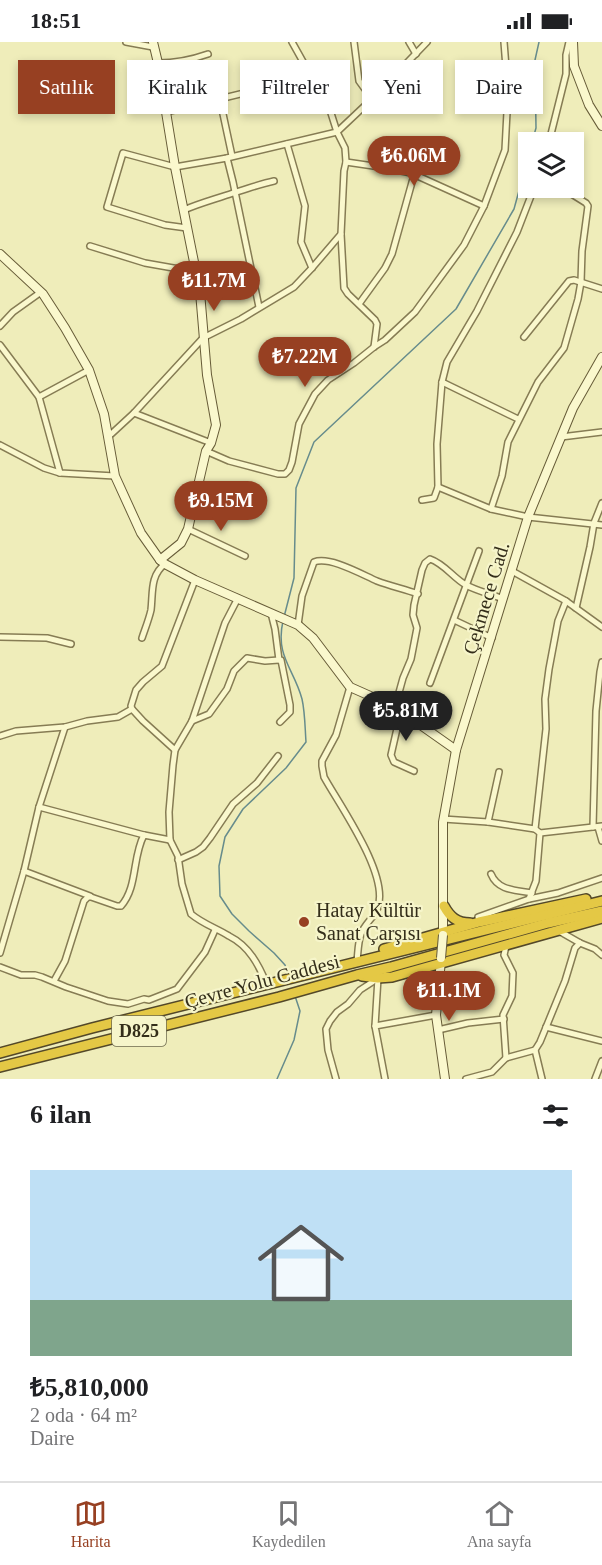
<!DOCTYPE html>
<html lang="tr">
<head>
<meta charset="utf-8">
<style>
	body { margin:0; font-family:Georgia,serif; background:#f2f2f2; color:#202124; height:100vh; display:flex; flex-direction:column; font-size:22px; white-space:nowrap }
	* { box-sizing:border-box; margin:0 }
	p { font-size:20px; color:#757577 }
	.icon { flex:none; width:33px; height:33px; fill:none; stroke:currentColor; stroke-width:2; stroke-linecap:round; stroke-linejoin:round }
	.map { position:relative; height:1037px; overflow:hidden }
	.side { display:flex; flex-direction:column; background:#fff; flex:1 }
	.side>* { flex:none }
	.guide { position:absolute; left:18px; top:18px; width:567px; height:54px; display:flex; gap:12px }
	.fabs { position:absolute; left:518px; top:90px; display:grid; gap:12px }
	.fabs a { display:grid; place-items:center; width:66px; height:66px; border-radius:0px; background:#fff; box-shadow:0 3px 9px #0003; font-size:30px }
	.price { position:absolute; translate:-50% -51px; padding:0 14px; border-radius:21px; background:#974022; color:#fff; font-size:20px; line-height:39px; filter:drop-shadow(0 2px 3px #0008) }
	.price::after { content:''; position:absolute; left:50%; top:36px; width:18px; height:14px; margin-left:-9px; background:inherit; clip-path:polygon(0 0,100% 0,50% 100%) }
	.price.current { background:#222; color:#fff }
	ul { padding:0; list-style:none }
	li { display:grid; align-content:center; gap:12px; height:318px; padding:0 30px }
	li+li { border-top:2px solid #e0e0e0 }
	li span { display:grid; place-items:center; height:186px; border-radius:0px; color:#555 }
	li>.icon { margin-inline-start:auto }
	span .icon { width:108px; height:108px; fill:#fffc; stroke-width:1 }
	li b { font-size:26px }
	h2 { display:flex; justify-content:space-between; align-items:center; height:72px; padding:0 30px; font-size:26px }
	.pill { padding:0 21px; border-radius:0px; background:#fff; box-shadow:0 3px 9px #0003; font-size:21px; line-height:54px }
	.pill.current { background:#974022; color:#fff }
	.status { display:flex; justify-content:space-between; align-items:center; height:42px; padding:0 30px; background:#fff; direction:ltr }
	.status svg { height:16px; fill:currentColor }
	.menu { display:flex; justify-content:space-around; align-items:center; height:84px; border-top:2px solid #e0e0e0; background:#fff; font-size:16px; color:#757577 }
	.menu a { display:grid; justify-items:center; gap:3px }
	.menu .current { color:#974022 }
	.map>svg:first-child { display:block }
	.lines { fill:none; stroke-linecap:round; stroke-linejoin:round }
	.stream { stroke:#678c8c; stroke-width:1.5 }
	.street-casing { stroke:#867c54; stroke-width:8 }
	.secondary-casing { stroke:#675c38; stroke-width:10 }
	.highway-casing { stroke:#534829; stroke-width:12 }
	.street { stroke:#faf8cd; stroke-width:5 }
	.secondary { stroke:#faf8cd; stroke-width:8 }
	.highway { stroke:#e4c845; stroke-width:9 }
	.secondary-bridge-casing { stroke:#675c38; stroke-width:10; stroke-linecap:butt }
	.secondary-bridge { stroke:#faf8cd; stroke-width:8 }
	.poi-dot { fill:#974022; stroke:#f6f5ca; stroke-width:2 }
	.labels { text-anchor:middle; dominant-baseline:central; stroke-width:4.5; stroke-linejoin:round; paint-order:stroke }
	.shield { fill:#f6f5ca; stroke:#6e6a4f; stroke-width:1.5 }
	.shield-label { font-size:18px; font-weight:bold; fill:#342e1a }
	.street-label { font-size:20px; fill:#342e1a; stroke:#f6f5ca }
	.poi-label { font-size:20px; fill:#342e1a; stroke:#f6f5ca; text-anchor:start }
</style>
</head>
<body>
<div class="status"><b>18:51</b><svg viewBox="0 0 49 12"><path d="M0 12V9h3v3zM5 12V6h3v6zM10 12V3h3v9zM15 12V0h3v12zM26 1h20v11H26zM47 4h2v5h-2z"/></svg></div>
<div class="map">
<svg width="602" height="1037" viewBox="0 0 602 1037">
	<rect width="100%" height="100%" fill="#efedba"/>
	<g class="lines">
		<g class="stream">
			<path d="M532 100 536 86 535 18 539 0"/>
			<path d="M284 575 294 536 296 446 314 400 456 267 514 167 528 116"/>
			<path d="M283 579C275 614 294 627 302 657 305 670 305 686 306 700L286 726 243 767 225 795 219 824 220 854 232 872 249 889 274 911 285 923 288 932"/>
			<path d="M277 1037 294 998 300 969 295 954"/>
		</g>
		<defs>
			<g id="street">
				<path d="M126 0 153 5"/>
				<path d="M409 0 416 12"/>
				<path d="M158 21C176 21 191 18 208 12"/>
				<path d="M372 57 427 0"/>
				<path d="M220 58 232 114"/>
				<path d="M166 70 269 45 308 29"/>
				<path d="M549 100 566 32V13L569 0"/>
				<path d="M287 102 305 164 301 200 312 226"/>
				<path d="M227 116 233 140 259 265"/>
				<path d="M346 120 387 126 411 131 484 164"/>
				<path d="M184 168C200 161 216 157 233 151 247 147 260 142 274 139"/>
				<path d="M187 186 165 183 107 165 123 111 175 125 227 116 337 90 372 57 359 39 354 0"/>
				<path d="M341 192 344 246 348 252 375 278 377 282 374 305"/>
				<path d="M90 204 145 221 196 230"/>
				<path d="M359 262 385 226 392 212 414 133"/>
				<path d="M0 284 13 270 41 250"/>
				<path d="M524 295 569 239 574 238 602 247"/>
				<path d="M0 303 39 355 60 431"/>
				<path d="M442 340 518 377"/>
				<path d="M39 355 89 328"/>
				<path d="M134 371 211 401"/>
				<path d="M108 395 134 371 203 296 241 277 294 245 312 226 341 192 344 129 346 120 345 106 337 90 330 68 292 0"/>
				<path d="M561 395 602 390"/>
				<path d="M0 403 44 426 60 431 115 434"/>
				<path d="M206 409 229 419 278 432H285L289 428 292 420 299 382 315 352 328 338 354 321 374 305 385 298 415 270 464 203 484 164 505 108 508 51 504 0"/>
				<path d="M438 445 491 467 528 475 602 483"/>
				<path d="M422 458 434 456 438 445 437 402 442 340 447 320 477 269 517 190 534 146"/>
				<path d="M491 467 502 434 508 400 538 340 564 306 578 257 581 240 582 209 588 164 586 161 562 146"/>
				<path d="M188 487 245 514"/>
				<path d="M512 529 566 559 602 585"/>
				<path d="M238 556 225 581 192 679 175 708 173 723 169 770 170 798 178 814 182 842 191 872C203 882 216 886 229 894 249 904 259 923 267 943"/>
				<path d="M576 566 590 505 594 481 602 461"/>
				<path d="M271 571 275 587 279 618H281L290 663V670L280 680"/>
				<path d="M454 578 492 596"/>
				<path d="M298 583 302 554 314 520C330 514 361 532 377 539 390 544 404 547 418 552"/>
				<path d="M0 595 47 596 71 602"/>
				<path d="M142 596C145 587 149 577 151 568 153 551 150 533 165 522"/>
				<path d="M430 641 479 509"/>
				<path d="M350 645 336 693 322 719V724L324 735C340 764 389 832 378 865 375 875 364 882 361 892 358 900 358 911 357 919"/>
				<path d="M395 665 403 636 411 617 417 586 413 573 414 563 422 528 425 521 430 517C445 522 453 536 466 543 477 549 491 552 503 557"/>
				<path d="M401 669 391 713 394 720 414 729"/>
				<path d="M192 679 209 672 227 647 234 629 247 616 265 619 279 618"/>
				<path d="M0 694 16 689 65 685 87 679 118 675 132 667"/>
				<path d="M175 708 143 679 132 667 131 664 136 648 143 640 162 624 195 538"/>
				<path d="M39 765 144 793"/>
				<path d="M443 777 488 780 535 787"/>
				<path d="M488 780 499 730"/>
				<path d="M593 785 596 669 600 630 602 620"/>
				<path d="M598 785 602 799"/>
				<path d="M540 791 602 784"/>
				<path d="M178 818 196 810 203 805 210 796 233 762 257 741 278 714"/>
				<path d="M24 829 90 854"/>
				<path d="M491 832C498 849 516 848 532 851"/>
				<path d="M529 857 558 851 602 836"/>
				<path d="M479 880 478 875 529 857 536 839 540 791 535 787 546 687 545 657 549 627 558 579 566 559"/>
				<path d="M559 889 580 901 595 907 602 913"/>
				<path d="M0 911 24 829 39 765 65 685"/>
				<path d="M0 925 21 933H35L42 935 66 945 108 959 128 962 144 957 149 958 177 947 205 910 215 888"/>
				<path d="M54 939 65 919 84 859 88 855H91L117 864H121C138 845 132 815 144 793L170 798"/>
				<path d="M375 984 378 936"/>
				<path d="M546 985 602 999"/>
				<path d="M438 988 468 981 504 977"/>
				<path d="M506 1016 503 973 512 954 513 931 504 913 506 904"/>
				<path d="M336 1037 328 1008 326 987 330 979 337 970 348 962 360 948 377 937"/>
				<path d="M385 1037 375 984 436 973"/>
				<path d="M466 1037 492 1030 506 1016 535 1008"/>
				<path d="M542 1037 535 1008 540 1000 565 939 575 906 580 901"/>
				<path d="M595 1037 602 1019"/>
			</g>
			<g id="secondary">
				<path d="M153 0 158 21 175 125 200 250 207 333 216 383 211 401 206 409 188 487 181 501 160 518"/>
				<path d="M573 0 574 24 589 63 602 84"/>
				<path d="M0 212 43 252 65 286 89 328 104 372 115 434 141 491 160 518 165 522 195 538 298 583 313 596 350 645 395 665 456 708"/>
				<path d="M443 893V780L456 708 528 475 573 366 602 315"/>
				<path d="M441 918 436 973 445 1037"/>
			</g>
			<g id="highway">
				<path d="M444 864C450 875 457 881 470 881"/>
				<path d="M384 907 479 880 586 857"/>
				<path d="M362 934 378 936 392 935 602 876"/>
				<path d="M0 1011 92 986 602 859"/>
				<path d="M0 1025 279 955 357 933 391 925 548 881 602 869"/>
			</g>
		</defs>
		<use href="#street" class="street-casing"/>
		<use href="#secondary" class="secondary-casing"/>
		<use href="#highway" class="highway-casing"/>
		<use href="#street" class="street"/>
		<use href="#secondary" class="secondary"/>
		<use href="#highway" class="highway"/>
		<defs>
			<path id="secondary-bridge" d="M441 916 443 893"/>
		</defs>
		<use href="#secondary-bridge" class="secondary-bridge-casing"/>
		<use href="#secondary-bridge" class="secondary-bridge"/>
	</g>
	<circle class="poi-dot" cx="304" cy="880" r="6"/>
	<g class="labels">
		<rect class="shield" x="112" y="974" width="54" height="30" rx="4.5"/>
		<g class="shield-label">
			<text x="139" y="989">D825</text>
		</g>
		<g class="street-label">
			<text transform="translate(486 556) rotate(-73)">Çekmece Cad.</text>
			<text transform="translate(262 939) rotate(-15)">Çevre Yolu Caddesi</text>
		</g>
		<g class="poi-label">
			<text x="316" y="868">Hatay Kültür<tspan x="316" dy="23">Sanat Çarşısı</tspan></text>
		</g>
	</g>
</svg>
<div class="fabs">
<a><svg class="icon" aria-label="layers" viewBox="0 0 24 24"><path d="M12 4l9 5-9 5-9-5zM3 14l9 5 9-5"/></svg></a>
</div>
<b class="price" style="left:414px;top:145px">₺6.06M</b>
<b class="price" style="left:214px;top:270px">₺11.7M</b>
<b class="price" style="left:305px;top:346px">₺7.22M</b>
<b class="price" style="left:221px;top:490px">₺9.15M</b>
<b class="price current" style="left:406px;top:700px">₺5.81M</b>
<b class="price" style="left:449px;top:980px">₺11.1M</b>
<div class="guide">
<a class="pill current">Satılık</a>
<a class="pill">Kiralık</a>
<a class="pill">Filtreler</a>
<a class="pill">Yeni</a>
<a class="pill">Daire</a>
</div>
</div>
<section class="side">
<h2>6 ilan<svg class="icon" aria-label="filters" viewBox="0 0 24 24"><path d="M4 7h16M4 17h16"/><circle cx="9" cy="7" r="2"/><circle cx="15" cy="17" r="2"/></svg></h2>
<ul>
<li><span style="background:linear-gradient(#bfe0f5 70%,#7fa58c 0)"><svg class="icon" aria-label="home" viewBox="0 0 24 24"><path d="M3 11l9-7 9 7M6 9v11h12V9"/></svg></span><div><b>₺5,810,000</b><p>2 oda · 64 m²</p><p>Daire</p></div></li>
</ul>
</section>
<nav class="menu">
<a class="current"><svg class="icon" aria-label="map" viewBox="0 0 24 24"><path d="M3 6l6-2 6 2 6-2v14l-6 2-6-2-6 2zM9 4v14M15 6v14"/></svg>Harita</a>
<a><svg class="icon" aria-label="saved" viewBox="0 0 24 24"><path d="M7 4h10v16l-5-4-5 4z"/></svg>Kaydedilen</a>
<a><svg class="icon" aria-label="home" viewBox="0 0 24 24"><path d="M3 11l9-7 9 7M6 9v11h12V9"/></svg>Ana sayfa</a>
</nav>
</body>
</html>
